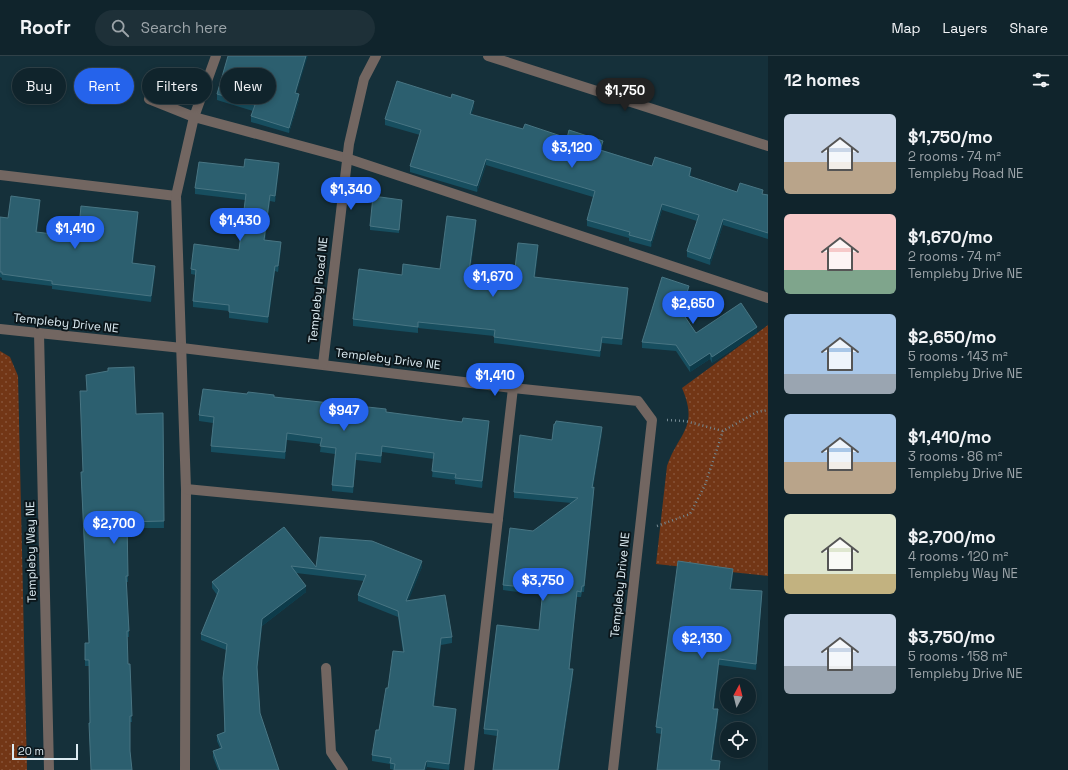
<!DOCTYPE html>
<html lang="en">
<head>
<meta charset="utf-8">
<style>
	body { margin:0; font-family:"Space Grotesk",sans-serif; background:#1e3038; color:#f1f3f6; height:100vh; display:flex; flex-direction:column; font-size:15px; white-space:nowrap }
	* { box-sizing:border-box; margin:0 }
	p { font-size:13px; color:#9ca4a9 }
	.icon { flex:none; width:22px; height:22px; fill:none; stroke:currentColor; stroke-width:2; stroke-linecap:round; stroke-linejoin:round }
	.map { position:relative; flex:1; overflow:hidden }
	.drawer { display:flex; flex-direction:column; background:#10242c; width:300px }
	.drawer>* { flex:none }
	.hud { position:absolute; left:12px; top:12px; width:380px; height:36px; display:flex; gap:8px }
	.needle { width:26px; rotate:7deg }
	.buttons { position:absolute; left:720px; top:622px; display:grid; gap:8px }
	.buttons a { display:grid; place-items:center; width:36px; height:36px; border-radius:50%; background:#10242c; box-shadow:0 2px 6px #0003,0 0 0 1px #304148; font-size:20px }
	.scale { position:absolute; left:12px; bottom:10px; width:66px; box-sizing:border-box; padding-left:4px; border:2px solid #dcebf2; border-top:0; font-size:11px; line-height:14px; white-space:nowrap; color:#dcebf2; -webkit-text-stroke:3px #0b161b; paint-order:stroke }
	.price { position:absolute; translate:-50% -34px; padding:0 9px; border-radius:14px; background:#2563eb; color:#fff; font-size:13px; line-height:26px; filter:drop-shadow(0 1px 2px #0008) }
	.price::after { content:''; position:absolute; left:50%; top:24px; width:12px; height:9px; margin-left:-6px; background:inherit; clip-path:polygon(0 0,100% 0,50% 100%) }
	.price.selected { background:#222; color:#fff }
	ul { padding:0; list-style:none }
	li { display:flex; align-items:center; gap:12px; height:100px; padding:0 16px }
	li span { display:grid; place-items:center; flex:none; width:112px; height:80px; border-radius:6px; color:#555 }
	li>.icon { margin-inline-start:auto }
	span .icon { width:48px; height:48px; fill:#fffc; stroke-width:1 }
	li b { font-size:17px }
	h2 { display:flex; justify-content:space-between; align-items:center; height:48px; padding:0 16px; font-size:17px }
	.chip { padding:0 14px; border-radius:18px; background:#10242c; box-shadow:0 2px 6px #0003,0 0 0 1px #304148; font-size:14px; line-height:36px }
	.chip.selected { background:#2563eb; color:#fff }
	header { display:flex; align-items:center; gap:24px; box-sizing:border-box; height:56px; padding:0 20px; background:#10242c; border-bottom:1px solid #304148 }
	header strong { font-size:19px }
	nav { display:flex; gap:22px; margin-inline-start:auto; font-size:14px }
	.search { width:280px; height:36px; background:#1e3038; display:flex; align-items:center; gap:10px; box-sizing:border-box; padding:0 14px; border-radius:22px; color:#9ca4a9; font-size:15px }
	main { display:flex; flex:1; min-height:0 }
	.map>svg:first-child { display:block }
	.park { fill:url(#park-dots) }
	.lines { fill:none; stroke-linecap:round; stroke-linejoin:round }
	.path { stroke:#758a93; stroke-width:2.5; stroke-dasharray:1 3; stroke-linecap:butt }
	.service { stroke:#726661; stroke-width:10 }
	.minor { stroke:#726661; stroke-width:10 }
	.wall { fill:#174e5f }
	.shaded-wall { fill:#0d3b4a }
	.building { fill:#2c5f6f; stroke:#487583 }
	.labels { text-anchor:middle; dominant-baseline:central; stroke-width:4; stroke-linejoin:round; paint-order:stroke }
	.street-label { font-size:12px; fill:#dcebf2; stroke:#0b161b }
</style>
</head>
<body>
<header>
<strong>Roofr</strong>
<div class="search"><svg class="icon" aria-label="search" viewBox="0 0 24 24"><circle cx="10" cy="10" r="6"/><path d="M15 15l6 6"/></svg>Search here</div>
<nav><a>Map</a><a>Layers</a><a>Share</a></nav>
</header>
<main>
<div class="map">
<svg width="768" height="714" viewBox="0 0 768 714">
	<defs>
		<pattern id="park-dots" width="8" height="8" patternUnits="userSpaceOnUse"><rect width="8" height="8" fill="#723616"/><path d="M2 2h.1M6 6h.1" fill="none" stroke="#865338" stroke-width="1.8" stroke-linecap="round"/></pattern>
	</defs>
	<rect width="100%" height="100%" fill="#15303a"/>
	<g class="park">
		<path d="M768 269V520L656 508 667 410C679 376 699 372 682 332Z"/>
		<path d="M0 295 10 301 18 320 27 714H0Z"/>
	</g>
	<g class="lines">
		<g class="path">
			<path d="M667 364 685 365 723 375 757 356 768 354"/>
			<path d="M657 470 690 458 705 429 723 375"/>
		</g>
		<g class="service">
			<path d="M149 43 194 61 216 0"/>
			<path d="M0 119 176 140 186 433 185 714"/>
			<path d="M176 140 194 61 346 102 768 242"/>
			<path d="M186 433 498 463"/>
			<path d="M469 714 513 332"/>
		</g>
		<g class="minor">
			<path d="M488 0 768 90"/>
			<path d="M0 273 182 292 513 332 638 345 652 364 613 714"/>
			<path d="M39 277 49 714"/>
			<path d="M323 308 349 88 364 23 376 0"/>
			<path d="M326 612 331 696 343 714"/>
		</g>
	</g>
	<g class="wall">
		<path d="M297 37 299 44 289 77 251 66V60L253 55 217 44V38Z"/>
		<path d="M474 51 471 59 523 73 567 82 603 91 602 94 652 110 691 118 690 121 737 136 763 138 768 139V183L723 169 710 209 687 201V195L697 165 662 154 651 191 629 185V182L587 170V164L593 141 486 109 477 136 410 116V110L420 79 385 69V63Z"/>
		<path d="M244 111 279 113 275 146 270 145 265 184 281 192 278 216 275 215 268 267 229 262V255L193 251V245L196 219 191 218V213L239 194 245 144 195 138V132Z"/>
		<path d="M402 147 399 177 370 174V170Z"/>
		<path d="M40 150 37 176 78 181 138 162 133 207 155 216 151 246 52 233V230L2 224V222L0 221V161L8 162Z"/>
		<path d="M476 170 470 217 514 221 538 195 535 221 628 238 622 289 602 287 600 301 494 287V280L418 272V277L353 270V263L440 213Z"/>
		<path d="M689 236 683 257 696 277H757L712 307 710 303 690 316 676 295 642 292V286Z"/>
		<path d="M274 341 386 356 489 371 482 432 455 428V424L432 421 434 403 382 396 381 407 356 404 353 437 332 435V429L335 398 320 396 321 388 287 384 285 403 211 396V390L213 367 199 365V359Z"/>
		<path d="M163 357 164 472H127L128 526H126L129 575V581H127L128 608 132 666 90 667 89 610H85V587H89L81 422 82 416 136 358Z"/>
		<path d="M602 377 593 431 594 437 584 536H582L581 541H577L569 613 573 619 559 714H493L497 680 484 678V673L539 574 543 539 503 534V529L533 475 572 447 514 442V436L552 384Z"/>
		<path d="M284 471 316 511H422L408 544 452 581V587L441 589 434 650 456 659 449 714 427 711 426 713 425 714H394L390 713V708L372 705V699L379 674 388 632 403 596 398 561 358 545V539L364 525 296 517 306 536 262 570 257 615 260 657 279 714H218L213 701V695L220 692 217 685V679L224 676 226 594 201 584V578L217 539 212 532V526Z"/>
		<path d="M733 519 731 533 762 541 756 614 719 609 714 653 718 660 712 704 720 711 661 678 656 677V671Z"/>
	</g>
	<g class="shaded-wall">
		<path d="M306 0H308L295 42V37Z"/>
		<path d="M299 38V44L289 77V72Z"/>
		<path d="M474 45V51L470 64V58Z"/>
		<path d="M603 85V91L600 100V94Z"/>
		<path d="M486 103V109L477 136V130Z"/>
		<path d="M279 107V113L275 146V140Z"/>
		<path d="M691 112V118L689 126V120Z"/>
		<path d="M270 139V145L264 190V184Z"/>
		<path d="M40 144V150L36 182V176Z"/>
		<path d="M662 148V154L651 191V185Z"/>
		<path d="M138 156V162L132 213V207Z"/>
		<path d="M723 163V169L710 209V203Z"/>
		<path d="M476 164V170L469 223V216Z"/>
		<path d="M281 186V192L278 216V210Z"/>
		<path d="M538 189V195L534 227V221Z"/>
		<path d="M155 210V216L151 246V240Z"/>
		<path d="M275 210V215L268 267V261Z"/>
		<path d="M689 230V236L681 261V255Z"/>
		<path d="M628 232V238L622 289V283Z"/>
		<path d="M757 271V277L712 307V301Z"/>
		<path d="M602 281V287L600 301V295Z"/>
		<path d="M710 297V303L690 316V310Z"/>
		<path d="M489 365V371L482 432V425Z"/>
		<path d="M602 371V377L592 438V432Z"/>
		<path d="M287 377V384L285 403V396Z"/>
		<path d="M356 397V404L353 437V431Z"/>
		<path d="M594 431V437L584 536V530Z"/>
		<path d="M422 505V511L406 551V545Z"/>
		<path d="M733 513V519L730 539V533Z"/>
		<path d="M306 530V536L262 570 257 617V611L262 563Z"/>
		<path d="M577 535V541L569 618V613Z"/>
		<path d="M762 535V541L756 614V608Z"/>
		<path d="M441 582V589L433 657V650Z"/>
		<path d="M719 603V609L713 659V653Z"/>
		<path d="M573 613V619L559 714H558Z"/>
		<path d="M456 653V659L449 714V708Z"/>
		<path d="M718 653V660L711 710V704Z"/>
		<path d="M427 705V711L426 713 425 714H424L426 706Z"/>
	</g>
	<g class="building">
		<path d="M228 0H306L295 37 299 38 289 72 251 60 255 49 217 38Z"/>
		<path d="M397 25 451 42 452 38 474 45 470 58 523 73 525 68 567 82 569 74 603 85 600 94 652 110 655 101 691 112 689 120 737 136 740 127 763 134 762 138 768 139V177L723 163 710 203 687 195 699 159 662 148 651 185 629 179 630 176 587 164 595 135 486 103 477 130 410 110 421 74 385 63Z"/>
		<path d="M245 103 279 107 275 140 270 139 264 184 281 186 278 210H275L268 261 229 256V249L193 245 196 214 191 213 194 188 239 194 246 138 195 132 199 106 244 111Z"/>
		<path d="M11 140 40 144 36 176 78 181 81 150 138 156 132 207 155 210 151 240 52 228V225L2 218V216H0V161L8 162Z"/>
		<path d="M373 140 402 144 399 174 370 170Z"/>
		<path d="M447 160 476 164 469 216 514 221 518 187 538 189 534 221 628 232 622 283 602 281 600 295 494 281 495 274 418 266V271L353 263 359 213 402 219 403 208 440 213Z"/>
		<path d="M662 221 689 230 681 255 696 277 741 247 757 271 712 301 710 297 690 310 676 289 642 286Z"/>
		<path d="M134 311 136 358 163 357 164 465 127 466 128 520H126L129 575H127L128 608H130L132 660H130V695L132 714H91L89 667H90L89 604H85V587H89L81 416H83L80 335H87L86 319 108 315V312Z"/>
		<path d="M203 333 247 338 248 336 274 339V341L386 353V356L462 366 463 362 489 365 482 425 455 422 456 418 432 415 434 397 382 390 381 400 356 397 353 431 332 429 336 392 320 390 322 382 287 377 285 396 211 390 214 361 199 359Z"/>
		<path d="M556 365 602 371 592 432 594 431 584 530H582L581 536 577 535 569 613H573L558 714H493L498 674 484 673 497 569 539 574 543 533 503 529 510 472 533 475 578 442 514 436 520 379 552 384 554 368H555Z"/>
		<path d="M284 471 316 511 320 481 372 485 422 505 406 545 445 539 452 581 441 582 433 650 456 653 449 708 427 705 426 706 424 714H394L395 708 390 707 391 702 372 699 376 674H379L386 632H388L393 595 404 596 398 555 358 539 366 519 291 510 306 530 262 563 257 611 260 657 279 714H220L213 695 222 692 217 679 225 676 223 622 227 588 201 578 219 534 212 526Z"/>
		<path d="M678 505 733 513 730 533 762 535 756 608 719 603 713 653H718L711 704 720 705 719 714H657L662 672 656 671Z"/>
	</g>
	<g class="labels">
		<g class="street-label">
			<text transform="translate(318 234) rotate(-84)">Templeby Road NE</text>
			<text transform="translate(66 267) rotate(6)">Templeby Drive NE</text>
			<text transform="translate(388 303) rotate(7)">Templeby Drive NE</text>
			<text transform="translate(31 496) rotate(-91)">Templeby Way NE</text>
			<text transform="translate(620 529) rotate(-84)">Templeby Drive NE</text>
		</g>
	</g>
</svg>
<div class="buttons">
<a><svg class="needle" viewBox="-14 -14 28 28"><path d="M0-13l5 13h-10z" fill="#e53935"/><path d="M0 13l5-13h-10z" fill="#9ca4a9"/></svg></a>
<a><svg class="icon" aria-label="locate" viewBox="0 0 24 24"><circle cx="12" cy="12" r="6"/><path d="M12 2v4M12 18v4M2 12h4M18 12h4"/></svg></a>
</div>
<div class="scale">20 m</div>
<b class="price selected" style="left:625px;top:56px">$1,750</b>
<b class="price" style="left:572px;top:113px">$3,120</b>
<b class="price" style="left:351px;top:155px">$1,340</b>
<b class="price" style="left:240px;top:186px">$1,430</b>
<b class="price" style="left:75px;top:194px">$1,410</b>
<b class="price" style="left:493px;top:242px">$1,670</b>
<b class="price" style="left:693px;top:269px">$2,650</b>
<b class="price" style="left:495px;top:341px">$1,410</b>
<b class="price" style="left:344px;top:376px">$947</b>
<b class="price" style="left:114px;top:489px">$2,700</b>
<b class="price" style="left:543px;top:546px">$3,750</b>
<b class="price" style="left:702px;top:604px">$2,130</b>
<div class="hud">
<a class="chip">Buy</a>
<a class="chip selected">Rent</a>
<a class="chip">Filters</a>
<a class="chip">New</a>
</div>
</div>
<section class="drawer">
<h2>12 homes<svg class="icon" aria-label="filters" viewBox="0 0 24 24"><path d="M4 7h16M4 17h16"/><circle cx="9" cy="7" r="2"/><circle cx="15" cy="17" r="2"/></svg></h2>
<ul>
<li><span style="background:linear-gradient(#c9d6e8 60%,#b9a48a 0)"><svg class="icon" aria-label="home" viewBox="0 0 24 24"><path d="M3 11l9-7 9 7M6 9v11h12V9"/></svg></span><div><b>$1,750/mo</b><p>2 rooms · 74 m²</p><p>Templeby Road NE</p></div></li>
<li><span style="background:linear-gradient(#f6c9c9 70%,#7fa58c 0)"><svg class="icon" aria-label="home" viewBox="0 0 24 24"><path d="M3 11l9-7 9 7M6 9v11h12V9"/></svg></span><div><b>$1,670/mo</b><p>2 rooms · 74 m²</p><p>Templeby Drive NE</p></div></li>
<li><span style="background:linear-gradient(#a9c7e8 75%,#9aa5b1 0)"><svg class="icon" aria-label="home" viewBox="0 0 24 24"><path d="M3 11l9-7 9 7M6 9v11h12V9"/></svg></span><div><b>$2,650/mo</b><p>5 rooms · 143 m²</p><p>Templeby Drive NE</p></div></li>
<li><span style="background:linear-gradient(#a9c7e8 60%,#b9a48a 0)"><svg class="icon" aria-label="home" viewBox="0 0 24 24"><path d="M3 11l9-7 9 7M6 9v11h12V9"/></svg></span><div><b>$1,410/mo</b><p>3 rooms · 86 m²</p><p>Templeby Drive NE</p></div></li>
<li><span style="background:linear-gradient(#dfe7d0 75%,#c2b280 0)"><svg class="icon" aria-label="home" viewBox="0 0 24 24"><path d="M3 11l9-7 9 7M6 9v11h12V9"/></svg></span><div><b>$2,700/mo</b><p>4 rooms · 120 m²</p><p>Templeby Way NE</p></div></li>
<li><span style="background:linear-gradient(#c9d6e8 65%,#9aa5b1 0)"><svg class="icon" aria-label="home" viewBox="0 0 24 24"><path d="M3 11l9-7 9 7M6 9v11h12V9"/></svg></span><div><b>$3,750/mo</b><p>5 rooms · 158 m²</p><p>Templeby Drive NE</p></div></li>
</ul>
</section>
</main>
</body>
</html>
